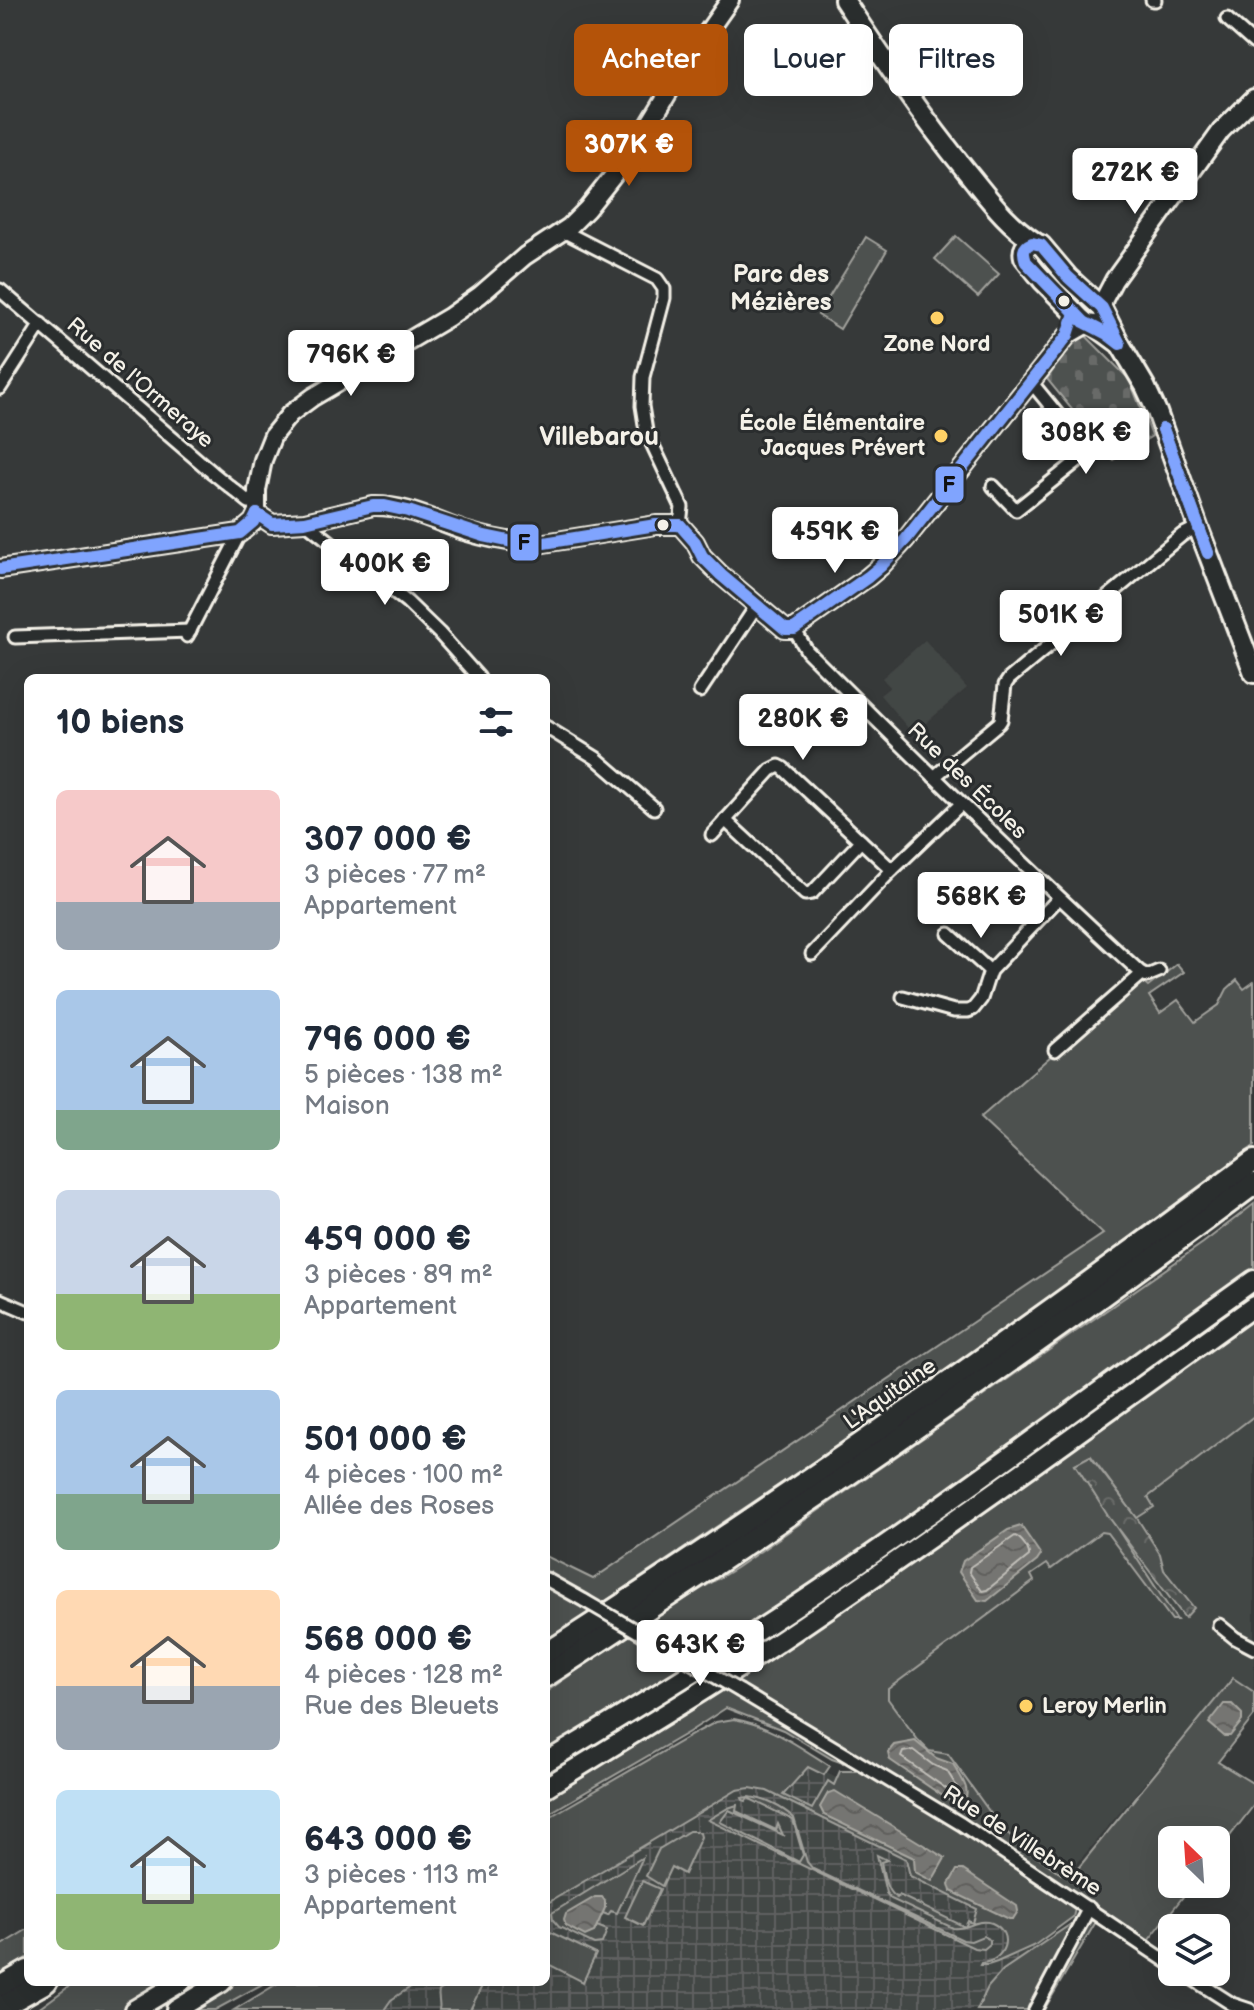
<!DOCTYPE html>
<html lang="fr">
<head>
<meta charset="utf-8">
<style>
	body { margin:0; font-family:"Balsamiq Sans",sans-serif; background:#f6f6f7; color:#1f2937; height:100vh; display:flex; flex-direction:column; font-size:30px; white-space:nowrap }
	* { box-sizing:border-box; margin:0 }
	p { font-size:26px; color:#747a83 }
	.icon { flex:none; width:44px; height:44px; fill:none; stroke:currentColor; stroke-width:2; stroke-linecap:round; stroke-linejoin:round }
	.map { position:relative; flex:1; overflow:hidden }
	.sheet { position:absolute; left:24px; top:674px; width:526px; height:1312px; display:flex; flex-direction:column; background:#fff; border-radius:12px; box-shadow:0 8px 32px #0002 }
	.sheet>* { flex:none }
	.guide { position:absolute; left:574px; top:24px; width:560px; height:72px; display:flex; gap:16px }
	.needle { width:52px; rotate:335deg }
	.tools { position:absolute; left:1158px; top:1826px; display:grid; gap:16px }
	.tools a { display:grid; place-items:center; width:72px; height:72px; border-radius:12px; background:#fff; box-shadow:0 8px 32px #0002; font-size:40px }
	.price { position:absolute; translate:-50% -68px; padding:0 18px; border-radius:8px; background:#fff; color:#222; font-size:26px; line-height:52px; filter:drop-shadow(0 2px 4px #0008) }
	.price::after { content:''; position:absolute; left:50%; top:48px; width:24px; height:18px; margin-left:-12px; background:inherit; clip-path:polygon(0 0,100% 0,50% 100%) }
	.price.active { background:#b45309; color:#fff }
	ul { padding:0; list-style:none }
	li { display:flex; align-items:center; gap:24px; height:200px; padding:0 32px }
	li span { display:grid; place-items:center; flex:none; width:224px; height:160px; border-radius:12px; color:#555 }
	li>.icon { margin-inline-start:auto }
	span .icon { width:96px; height:96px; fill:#fffc; stroke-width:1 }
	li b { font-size:34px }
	h2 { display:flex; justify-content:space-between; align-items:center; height:96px; padding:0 32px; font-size:34px }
	.chip { padding:0 28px; border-radius:12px; background:#fff; box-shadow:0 8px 32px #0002; font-size:28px; line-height:72px }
	.chip.active { background:#b45309; color:#fff }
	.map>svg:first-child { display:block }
	.built { fill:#434645 }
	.industrial { fill:url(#industrial-grid) }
	.green { fill:#4e514f; stroke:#a1a19c; stroke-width:2 }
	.forest { fill:url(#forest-crowns); stroke:#a1a19c; stroke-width:2 }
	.cemetery { fill:url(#cemetery-stones); stroke:#a1a19c; stroke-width:2 }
	.water { fill:url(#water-waves); stroke:#a8a7a1; stroke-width:2 }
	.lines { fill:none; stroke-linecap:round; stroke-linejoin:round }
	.shore { stroke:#c1bfb9; stroke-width:2 }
	.street-casing { stroke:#f4f1e8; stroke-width:17 }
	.secondary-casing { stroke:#f4f1e8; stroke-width:22 }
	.primary-casing { stroke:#f4f1e8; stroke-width:24 }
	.highway-casing { stroke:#f4f1e8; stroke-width:26 }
	.street { stroke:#2a2d2e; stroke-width:11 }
	.secondary { stroke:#2a2d2e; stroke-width:16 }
	.primary { stroke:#2a2d2e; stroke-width:18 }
	.highway { stroke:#2a2d2e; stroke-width:20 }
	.street-bridge-casing { stroke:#f4f1e8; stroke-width:17; stroke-linecap:butt }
	.street-bridge { stroke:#2a2d2e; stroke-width:11 }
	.bus-1-casing { stroke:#2a2d2e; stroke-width:18 }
	.bus-1 { stroke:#80a4fe; stroke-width:12 }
	.bus-dot { fill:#f4f1e8; stroke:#2a2d2e; stroke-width:3 }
	.poi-dot { fill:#ffd166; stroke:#2a2d2e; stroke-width:3 }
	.labels { text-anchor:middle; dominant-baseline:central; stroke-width:6; stroke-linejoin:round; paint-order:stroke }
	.poi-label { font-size:22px; font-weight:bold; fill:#f4f1e8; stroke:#2a2d2e }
	.street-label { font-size:22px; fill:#f4f1e8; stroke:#2a2d2e }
	.neighbourhood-label { font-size:24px; font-weight:bold; fill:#f4f1e8; stroke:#2a2d2e }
	.quarter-label { font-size:26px; font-weight:bold; fill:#f4f1e8; stroke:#2a2d2e }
	.line-badge { stroke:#2a2d2e; stroke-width:3 }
	.pale-badge-label { font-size:22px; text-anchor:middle; font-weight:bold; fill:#111 }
</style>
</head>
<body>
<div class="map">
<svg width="1254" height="2010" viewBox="0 0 1254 2010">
	<defs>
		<pattern id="industrial-grid" width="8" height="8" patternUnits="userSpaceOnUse" patternTransform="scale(2)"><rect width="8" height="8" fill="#434645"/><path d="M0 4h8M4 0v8" fill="none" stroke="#5f6160"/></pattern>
		<pattern id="forest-crowns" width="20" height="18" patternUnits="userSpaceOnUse" patternTransform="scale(2)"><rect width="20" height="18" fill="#4e514f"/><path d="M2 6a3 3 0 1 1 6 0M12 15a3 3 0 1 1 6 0" fill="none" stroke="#686a68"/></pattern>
		<pattern id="cemetery-stones" width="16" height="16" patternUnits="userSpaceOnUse" patternTransform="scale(2)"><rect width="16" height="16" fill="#4e514f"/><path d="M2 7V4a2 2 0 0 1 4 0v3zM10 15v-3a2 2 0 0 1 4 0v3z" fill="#686a68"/></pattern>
		<pattern id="water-waves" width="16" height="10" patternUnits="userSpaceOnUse" patternTransform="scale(2)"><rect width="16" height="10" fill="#757572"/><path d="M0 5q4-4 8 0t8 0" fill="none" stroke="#5f5e5c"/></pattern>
	</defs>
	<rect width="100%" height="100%" fill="#363939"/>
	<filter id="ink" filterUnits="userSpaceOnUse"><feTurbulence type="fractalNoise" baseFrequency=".0125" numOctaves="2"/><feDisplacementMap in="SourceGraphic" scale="16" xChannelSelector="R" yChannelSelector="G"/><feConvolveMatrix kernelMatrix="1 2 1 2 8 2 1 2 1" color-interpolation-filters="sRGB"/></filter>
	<g filter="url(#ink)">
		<g class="built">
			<path d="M925 640 967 688 913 734 880 695 890 687 882 678Z"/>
			<path d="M1254 1344V1692L1233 1678 1064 1879 791 1683Z"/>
		</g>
		<path class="industrial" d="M776 1745 1057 1900 1003 2010H357L383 1982H546V1884Z"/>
		<g class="green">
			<path d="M956 236 999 274 978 297 935 259Z"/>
			<path d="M866 237 887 250 840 329 818 315Z"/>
			<path d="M1177 964 1184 972 1149 996 1160 1013 1178 1000 1195 1022 1219 1005 1227 989 1237 980 1244 989 1254 982V1146L1015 1322 849 1438 601 1604 546 1575V1556L593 1579 1103 1234 980 1118 1139 979 1148 987Z"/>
			<path d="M1254 1204V1272L940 1498 700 1660 640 1626 736 1568 1203 1243Z"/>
			<path d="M1254 1286V1299L1005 1479 722 1673 712 1667Z"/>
			<path d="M1254 1312V1416L1148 1497 1154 1507 1137 1518 1091 1456 1075 1464 1177 1620H1172L1107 1533 1101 1532 1051 1569 1047 1564 1031 1575 1034 1581 888 1689V1699L918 1740 929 1751 948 1754 1002 1829 1061 1874 1075 1872 1233 1678 1254 1692V1716L1218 1762 1254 1784V1805L1216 1854V1840H1172V1884H1193L1148 1941 1102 1909 734 1680Z"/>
			<path d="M546 1586 591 1612 546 1640Z"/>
			<path d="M629 1634 672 1658 680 1673 546 1755V1692Z"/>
			<path d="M723 1688 846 1758 843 1763 832 1759 783 1730 726 1708 689 1732 546 1815V1795Z"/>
			<path d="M734 1719C770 1725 800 1747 830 1766L824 1775 808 1767 783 1795 812 1809 828 1781 834 1785 840 1771H862L872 1775 931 1810 1070 1900 1075 1909 1073 1917 1035 1945 997 1962 988 1965H980L981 1963C1005 1962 1015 1933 992 1923 978 1918 967 1930 953 1928L891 1899 886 1893 877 1855 887 1860 881 1862C884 1874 885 1892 897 1898L899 1895 965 1927 968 1921 973 1923 977 1909 910 1876 906 1859 767 1791 750 1788 737 1790 546 1904V1819L699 1731 716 1722Z"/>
			<path d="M748 1797C764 1798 782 1807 794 1818L807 1862 813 1869 963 1940 971 1941 983 1936 990 1940V1944L984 1949 974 1948 708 1820 728 1808 737 1805 736 1811 776 1830 778 1824 783 1835 729 1810 720 1822 799 1862 803 1855 793 1820 748 1798 746 1801 743 1800 742 1798Z"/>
			<path d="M689 1831H696L700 1833 701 1837 684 1874 671 1867 662 1886 646 1876 659 1849Z"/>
			<path d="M643 1857 617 1913 611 1911 608 1915 603 1913 605 1901 594 1932 597 1926 607 1930 602 1943 594 1944 559 1927 553 1920 552 1913Z"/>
			<path d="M642 1881 660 1889 643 1926 625 1917Z"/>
			<path d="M1097 1920 1044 2010H977L988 1987 1003 1970 1071 1924Z"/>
			<path d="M28 1929V1957L0 1974V1946Z"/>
			<path d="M546 1930 596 1954 583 1982 546 1963Z"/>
			<path d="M75 1982H169L123 2010H37Z"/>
			<path d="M234 1982H266L215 2010H187Z"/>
			<path d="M280 1982H418L391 2000 384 2010H234Z"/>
			<path d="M452 1982H484L470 2010H439C441 2003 437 1998 439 1991Z"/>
		</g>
		<path class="forest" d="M1090 1456 1137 1518 1160 1554 1164 1570 1194 1608 1185 1618 1108 1516 1075 1464Z"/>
		<path class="cemetery" d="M1081 331 1129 379 1152 436 1113 460 1047 379 1054 369 1052 366Z"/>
		<g class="water">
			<path d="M1021 1526 1041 1555 1037 1561 987 1601 978 1600 959 1572 963 1561 1008 1530Z"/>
			<path d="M1224 1704H1232L1242 1714V1721L1230 1736H1224L1209 1723Z"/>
			<path d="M915 1741 936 1758 953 1764C960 1776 973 1791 963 1803H953L890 1760 888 1752 894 1745Z"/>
			<path d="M835 1791 945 1858 932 1881 915 1872 914 1858 824 1815 820 1807 828 1793Z"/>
			<path d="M957 1870H963L1017 1906 1018 1911 1013 1919H1009L951 1891 949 1884Z"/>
			<path d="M595 1897H602L605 1901V1908L594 1932 585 1936 566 1926 564 1920 566 1914Z"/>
		</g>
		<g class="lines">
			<g class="shore">
				<path d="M1015 1536C1021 1538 1030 1550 1029 1556L987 1590 982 1591 969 1572 970 1567Z"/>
				<path d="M913 1750 933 1765 947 1771 957 1787 956 1791 951 1792 901 1757 903 1752Z"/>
			</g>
			<defs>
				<g id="street">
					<path d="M1152 0H1155"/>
					<path d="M1227 19 1254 43"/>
					<path d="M563 231 657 279 664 289V298L643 377 642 406 646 431 682 507 680 525"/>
					<path d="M0 290 213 473 249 502 256 504"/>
					<path d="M0 388 41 324"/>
					<path d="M993 486 1016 510 1085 455V448L1031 382"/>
					<path d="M305 522 407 602 439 633 479 678"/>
					<path d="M794 629 807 651C916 760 1026 868 1140 972L1147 976 1159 971"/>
					<path d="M187 636 240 533"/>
					<path d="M15 637 190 631"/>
					<path d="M700 691 757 605"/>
					<path d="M546 727 596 758 654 808"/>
					<path d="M934 777 999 723 1001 720 1005 685 1009 679 1182 535 1198 527"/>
					<path d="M725 820 805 894 812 893 861 841"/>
					<path d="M712 835 771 770 779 766 783 768 892 870"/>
					<path d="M949 934 990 971"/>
					<path d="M812 954 892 870 961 804"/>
					<path d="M903 997 954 1011H968L973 1009 981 999 990 971 1059 898"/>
					<path d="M1055 1050 1142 974"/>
					<path d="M0 1300 28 1312"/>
					<path d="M546 1579 585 1601"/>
					<path d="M1219 1625 1235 1638 1254 1648"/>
					<path d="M647 1637 678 1655"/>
					<path d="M740 1691 961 1824 1172 1965"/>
					<path d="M1182 1972 1232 2004 1250 2010"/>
					<path d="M1035 2010 1089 1908"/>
				</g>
				<g id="secondary">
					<path d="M1102 308 1104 299 1114 280 1221 131 1254 98"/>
					<path d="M257 514 272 524 305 522 373 506C406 505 434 521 464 531 490 539 516 544 544 543L656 525H680L695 542 702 556 721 575 785 629H794L868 577 881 566 906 539 1068 335 1087 324"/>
					<path d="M0 569 240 533 253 522 257 514V490L263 460 273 435 290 414 313 397 449 317 480 295 525 256 569 227 587 209 633 151 690 57 730 0"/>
				</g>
				<g id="primary">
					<path d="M844 0C883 59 922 117 967 172 990 200 1005 222 1036 243"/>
					<path d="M1120 344 1094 325 1087 324 1081 319 1043 281 1024 257C1022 250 1025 245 1032 243L1041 245 1068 277 1102 308 1120 344 1145 386 1157 412 1198 527 1254 673"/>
					<path d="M546 1762C628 1713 709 1663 788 1611 947 1506 1099 1390 1254 1280"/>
					<path d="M546 1787C634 1733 723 1680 808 1622 959 1520 1106 1412 1254 1306"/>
					<path d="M134 2010 181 1982"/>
					<path d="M176 2010 222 1982"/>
				</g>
				<g id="highway">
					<path d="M546 1654C788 1498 1023 1333 1254 1161"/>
					<path d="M546 1676C787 1520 1024 1356 1254 1184"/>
					<path d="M0 1987 28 1971"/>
					<path d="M0 2008 46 1982"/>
				</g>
			</defs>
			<use href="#street" class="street-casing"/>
			<use href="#secondary" class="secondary-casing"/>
			<use href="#primary" class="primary-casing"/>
			<use href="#highway" class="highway-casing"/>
			<use href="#street" class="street"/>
			<use href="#secondary" class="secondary"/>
			<use href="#primary" class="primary"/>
			<use href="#highway" class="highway"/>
			<defs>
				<g id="street-bridge">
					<path d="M585 1601 647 1637"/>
					<path d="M678 1655 740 1691"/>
				</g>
			</defs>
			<use href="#street-bridge" class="street-bridge-casing"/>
			<use href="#street-bridge" class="street-bridge"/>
			<defs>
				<g id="bus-1">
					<path d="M1032 243 1041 245 1068 277 1102 308 1120 344 1107 334 1084 322 1026 262C1023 253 1022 247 1032 243Z"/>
					<path d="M1163 429 1208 553"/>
					<path d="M1163 429 1208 553"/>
					<path d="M257 514 272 524 305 522 373 506H385L408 511 484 536 513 542 544 543 656 525H680"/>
					<path d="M680 525 695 542 702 556 721 575 785 629H794"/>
					<path d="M0 569 240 533 253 522 257 514"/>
					<path d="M794 629 868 577 881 566 906 539 1068 335 1075 313"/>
				</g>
			</defs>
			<use href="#bus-1" class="bus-1-casing"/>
			<use href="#bus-1" class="bus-1"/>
		</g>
	</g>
	<g class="bus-dot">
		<circle cx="1064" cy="301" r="7"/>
		<circle cx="663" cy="525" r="7"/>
	</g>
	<g class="poi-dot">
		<circle cx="937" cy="318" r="8"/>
		<circle cx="941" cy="436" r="8"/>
		<circle cx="1026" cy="1706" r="8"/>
	</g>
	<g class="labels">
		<g class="poi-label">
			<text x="937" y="344">Zone Nord</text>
			<text x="925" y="423" text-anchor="end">École Élémentaire<tspan x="925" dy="25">Jacques Prévert</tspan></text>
			<text x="1042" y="1706" text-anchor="start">Leroy Merlin</text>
		</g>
		<g class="street-label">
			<text transform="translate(140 383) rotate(41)">Rue de l'Ormeraye</text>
			<text transform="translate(967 781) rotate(44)">Rue des Écoles</text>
			<text transform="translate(890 1394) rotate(-35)">L'Aquitaine</text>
			<text transform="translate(1022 1841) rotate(33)">Rue de Villebrème</text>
		</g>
		<g class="neighbourhood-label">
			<text x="781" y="274">Parc des<tspan x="781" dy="28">Mézières</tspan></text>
		</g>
		<g class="quarter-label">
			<text x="599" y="437">Villebarou</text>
		</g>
	</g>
	<g class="line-badge">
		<rect x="934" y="465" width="31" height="39" rx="8" fill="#80a4fe"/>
		<rect x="509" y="523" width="31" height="39" rx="8" fill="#80a4fe"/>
	</g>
	<g class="pale-badge-label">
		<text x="949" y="492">F</text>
		<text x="524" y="550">F</text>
	</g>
</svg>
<div class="tools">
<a><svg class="needle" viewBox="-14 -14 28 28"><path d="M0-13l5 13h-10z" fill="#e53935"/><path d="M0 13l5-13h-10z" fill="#747a83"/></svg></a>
<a><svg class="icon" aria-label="layers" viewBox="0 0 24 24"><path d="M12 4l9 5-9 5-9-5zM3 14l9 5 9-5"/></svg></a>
</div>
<b class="price active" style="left:629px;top:188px">307K €</b>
<b class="price" style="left:1135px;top:216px">272K €</b>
<b class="price" style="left:351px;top:398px">796K €</b>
<b class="price" style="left:1086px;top:476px">308K €</b>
<b class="price" style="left:835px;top:575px">459K €</b>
<b class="price" style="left:385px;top:607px">400K €</b>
<b class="price" style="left:1061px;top:658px">501K €</b>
<b class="price" style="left:803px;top:762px">280K €</b>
<b class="price" style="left:981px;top:940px">568K €</b>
<b class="price" style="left:700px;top:1688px">643K €</b>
<div class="guide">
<a class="chip active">Acheter</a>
<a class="chip">Louer</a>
<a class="chip">Filtres</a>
</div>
<section class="sheet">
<h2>10 biens<svg class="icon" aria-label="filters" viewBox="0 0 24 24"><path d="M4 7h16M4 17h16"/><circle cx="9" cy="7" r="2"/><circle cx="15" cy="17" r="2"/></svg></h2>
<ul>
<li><span style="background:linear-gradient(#f6c9c9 70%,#9aa5b1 0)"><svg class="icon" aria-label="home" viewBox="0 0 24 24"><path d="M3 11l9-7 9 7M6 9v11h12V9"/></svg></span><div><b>307 000 €</b><p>3 pièces · 77 m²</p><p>Appartement</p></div></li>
<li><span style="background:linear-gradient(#a9c7e8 75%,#7fa58c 0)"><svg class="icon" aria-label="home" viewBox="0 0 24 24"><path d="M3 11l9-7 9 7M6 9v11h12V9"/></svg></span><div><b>796 000 €</b><p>5 pièces · 138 m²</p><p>Maison</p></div></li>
<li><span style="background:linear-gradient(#c9d6e8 65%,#8fb573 0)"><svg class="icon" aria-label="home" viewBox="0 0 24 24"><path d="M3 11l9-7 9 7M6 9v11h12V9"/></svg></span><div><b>459 000 €</b><p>3 pièces · 89 m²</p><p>Appartement</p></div></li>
<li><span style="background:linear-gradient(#a9c7e8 65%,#7fa58c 0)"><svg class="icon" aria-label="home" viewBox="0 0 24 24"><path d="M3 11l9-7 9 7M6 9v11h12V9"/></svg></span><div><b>501 000 €</b><p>4 pièces · 100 m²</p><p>Allée des Roses</p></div></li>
<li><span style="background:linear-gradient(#ffd9b3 60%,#9aa5b1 0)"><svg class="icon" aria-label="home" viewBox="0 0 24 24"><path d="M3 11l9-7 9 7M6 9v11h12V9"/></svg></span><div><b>568 000 €</b><p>4 pièces · 128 m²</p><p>Rue des Bleuets</p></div></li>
<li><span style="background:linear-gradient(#bfe0f5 65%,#8fb573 0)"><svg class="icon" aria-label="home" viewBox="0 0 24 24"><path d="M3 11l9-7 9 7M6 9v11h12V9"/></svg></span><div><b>643 000 €</b><p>3 pièces · 113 m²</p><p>Appartement</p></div></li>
</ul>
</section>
</div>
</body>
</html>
